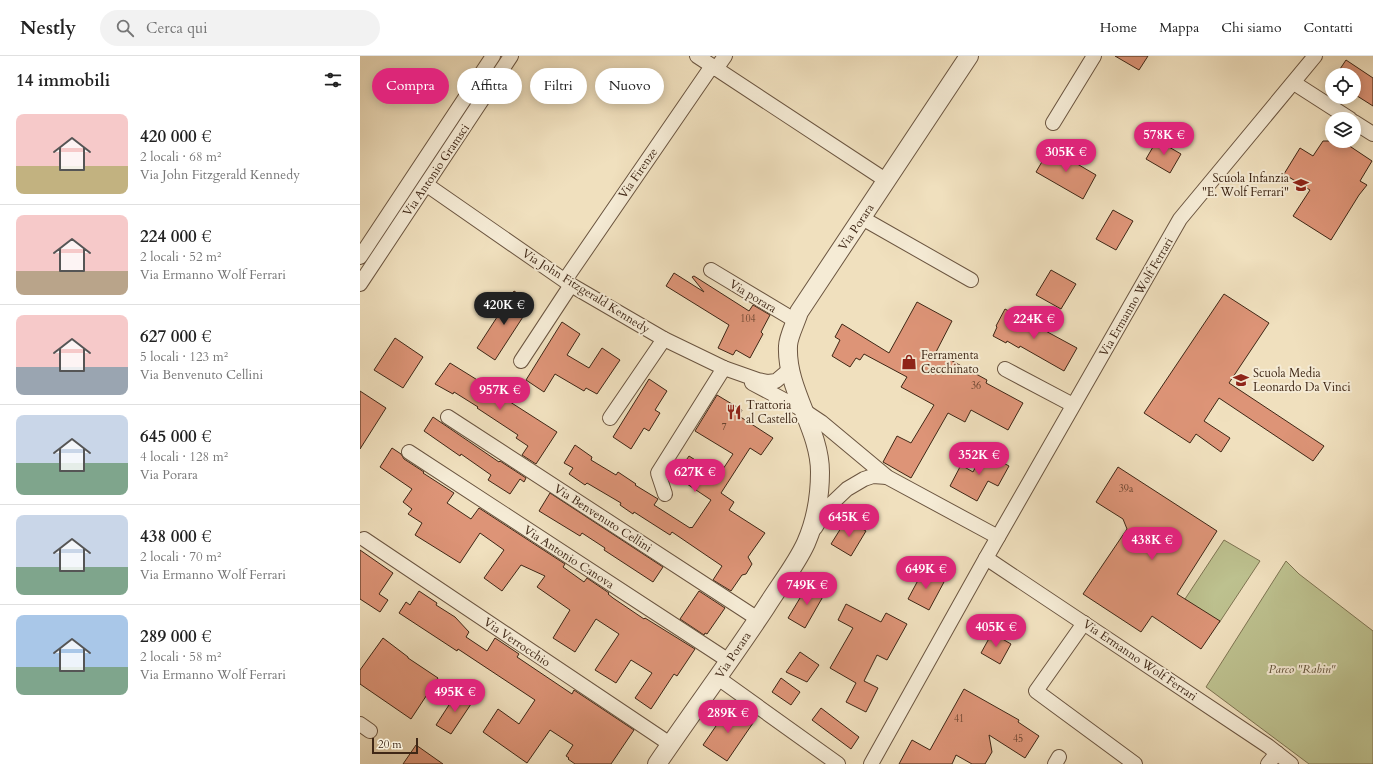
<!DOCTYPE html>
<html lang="it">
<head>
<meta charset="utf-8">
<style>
	body { margin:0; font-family:Cardo,serif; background:#f2f2f2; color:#222; height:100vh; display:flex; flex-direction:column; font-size:15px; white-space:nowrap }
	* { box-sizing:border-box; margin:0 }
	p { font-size:13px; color:#767676 }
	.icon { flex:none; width:22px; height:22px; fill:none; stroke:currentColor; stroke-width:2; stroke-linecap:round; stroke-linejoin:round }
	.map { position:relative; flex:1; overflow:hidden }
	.sheet { display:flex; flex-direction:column; background:#fff; width:360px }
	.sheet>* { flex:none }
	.banner { position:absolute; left:12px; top:12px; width:380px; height:36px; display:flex; gap:8px }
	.tools { position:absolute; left:965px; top:12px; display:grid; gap:8px }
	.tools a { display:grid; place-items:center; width:36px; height:36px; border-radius:50%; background:#fff; box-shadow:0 2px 10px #0003; font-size:20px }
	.scale { position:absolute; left:12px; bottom:10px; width:46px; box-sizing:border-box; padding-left:4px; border:2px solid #3f2716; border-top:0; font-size:11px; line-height:14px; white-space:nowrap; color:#3f2716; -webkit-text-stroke:3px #f5ebd5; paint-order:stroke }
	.price { position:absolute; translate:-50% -34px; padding:0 9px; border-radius:14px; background:#db2777; color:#fff; font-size:13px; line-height:26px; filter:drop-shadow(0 1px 2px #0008) }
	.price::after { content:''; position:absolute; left:50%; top:24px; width:12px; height:9px; margin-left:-6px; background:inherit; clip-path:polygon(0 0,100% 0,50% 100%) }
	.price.selected { background:#222; color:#fff }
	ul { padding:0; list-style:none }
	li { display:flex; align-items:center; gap:12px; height:100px; padding:0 16px }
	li+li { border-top:1px solid #e0e0e0 }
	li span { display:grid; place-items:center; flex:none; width:112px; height:80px; border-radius:8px; color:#555 }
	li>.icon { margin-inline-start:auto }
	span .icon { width:48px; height:48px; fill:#fffc; stroke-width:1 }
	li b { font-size:17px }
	h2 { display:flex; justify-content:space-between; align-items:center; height:48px; padding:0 16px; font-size:17px }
	.tag { padding:0 14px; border-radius:18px; background:#fff; box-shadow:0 2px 10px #0003; font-size:14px; line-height:36px }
	.tag.selected { background:#db2777; color:#fff }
	header { display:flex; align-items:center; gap:24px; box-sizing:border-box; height:56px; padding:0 20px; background:#fff; border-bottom:1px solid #e0e0e0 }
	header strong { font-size:19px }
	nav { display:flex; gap:22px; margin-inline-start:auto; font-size:14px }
	.search { width:280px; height:36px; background:#f2f2f2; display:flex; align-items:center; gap:10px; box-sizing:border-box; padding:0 14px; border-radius:22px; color:#767676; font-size:15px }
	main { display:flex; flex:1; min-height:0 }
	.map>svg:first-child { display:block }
	.green { fill:#bdc18f; stroke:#7e7452 }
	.building { fill:#dd9477; stroke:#3f2716 }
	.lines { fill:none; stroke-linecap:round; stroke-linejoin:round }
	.minor-casing { stroke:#6b5540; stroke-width:16 }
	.tertiary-casing { stroke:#6b5540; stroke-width:20 }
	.minor { stroke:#f5ebd5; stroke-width:14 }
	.tertiary { stroke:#f5ebd5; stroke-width:18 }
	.labels { text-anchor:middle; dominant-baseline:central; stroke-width:4; stroke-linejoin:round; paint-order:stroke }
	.number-label { font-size:10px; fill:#66422e }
	.street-label { font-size:12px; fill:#3f2716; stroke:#f5ebd5 }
	.poi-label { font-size:12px; fill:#3f2716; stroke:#f5ebd5; text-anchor:start }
	.park-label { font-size:12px; font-style:italic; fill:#5e4e34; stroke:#f5ebd5 }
</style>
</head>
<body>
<header>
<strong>Nestly</strong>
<div class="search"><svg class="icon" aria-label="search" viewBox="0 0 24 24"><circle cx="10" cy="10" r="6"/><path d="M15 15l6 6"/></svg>Cerca qui</div>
<nav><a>Home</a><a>Mappa</a><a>Chi siamo</a><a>Contatti</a></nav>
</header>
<main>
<section class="sheet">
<h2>14 immobili<svg class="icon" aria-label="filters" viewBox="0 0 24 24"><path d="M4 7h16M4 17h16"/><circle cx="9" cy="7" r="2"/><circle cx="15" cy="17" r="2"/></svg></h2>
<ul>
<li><span style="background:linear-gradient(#f6c9c9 65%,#c2b280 0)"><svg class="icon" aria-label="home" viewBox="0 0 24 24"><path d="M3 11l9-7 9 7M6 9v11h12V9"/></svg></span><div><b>420 000 €</b><p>2 locali · 68 m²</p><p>Via John Fitzgerald Kennedy</p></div></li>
<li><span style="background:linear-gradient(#f6c9c9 70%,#b9a48a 0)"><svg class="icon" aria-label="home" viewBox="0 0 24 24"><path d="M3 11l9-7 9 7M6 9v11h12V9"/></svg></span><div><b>224 000 €</b><p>2 locali · 52 m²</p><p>Via Ermanno Wolf Ferrari</p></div></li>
<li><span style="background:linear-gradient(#f6c9c9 65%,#9aa5b1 0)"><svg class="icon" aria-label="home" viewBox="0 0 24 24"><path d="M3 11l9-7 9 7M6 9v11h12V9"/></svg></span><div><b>627 000 €</b><p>5 locali · 123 m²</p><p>Via Benvenuto Cellini</p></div></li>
<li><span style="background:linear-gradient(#c9d6e8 60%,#7fa58c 0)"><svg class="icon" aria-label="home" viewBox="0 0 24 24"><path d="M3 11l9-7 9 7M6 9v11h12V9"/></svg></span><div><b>645 000 €</b><p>4 locali · 128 m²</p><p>Via Porara</p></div></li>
<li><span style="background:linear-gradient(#c9d6e8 65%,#7fa58c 0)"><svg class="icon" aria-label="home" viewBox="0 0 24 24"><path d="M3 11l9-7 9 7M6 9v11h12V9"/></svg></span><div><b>438 000 €</b><p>2 locali · 70 m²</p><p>Via Ermanno Wolf Ferrari</p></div></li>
<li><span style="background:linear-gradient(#a9c7e8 65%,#7fa58c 0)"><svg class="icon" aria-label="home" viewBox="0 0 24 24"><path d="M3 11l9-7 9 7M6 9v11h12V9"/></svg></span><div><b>289 000 €</b><p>2 locali · 58 m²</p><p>Via Ermanno Wolf Ferrari</p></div></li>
</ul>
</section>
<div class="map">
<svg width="1013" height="708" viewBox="0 0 1013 708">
	<rect width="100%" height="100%" fill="#f0e0be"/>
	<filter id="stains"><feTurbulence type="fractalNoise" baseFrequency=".005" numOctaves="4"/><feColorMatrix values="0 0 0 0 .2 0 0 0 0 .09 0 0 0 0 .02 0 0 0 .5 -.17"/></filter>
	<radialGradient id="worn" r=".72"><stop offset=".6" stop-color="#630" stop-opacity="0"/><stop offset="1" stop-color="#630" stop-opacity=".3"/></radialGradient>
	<g class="green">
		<path d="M864 484 900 505 859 567 825 543Z"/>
		<path d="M926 505 939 518 1013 575V708H949L846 631Z"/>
	</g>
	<g class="building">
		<path d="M755 0H788L779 14Z"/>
		<path d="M986 4 1013 22V50L994 38V19H976Z"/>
		<path d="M797 84 821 98 810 117 786 103Z"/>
		<path d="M963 85H982L1012 105 1000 125 1007 129 999 139 971 184 933 160 950 134 924 118 940 92 953 100Z"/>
		<path d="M690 92 736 119 723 143 676 116Z"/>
		<path d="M753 154 773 165 756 194 736 183Z"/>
		<path d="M691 214 716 228 701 253 676 239Z"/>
		<path d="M314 217 344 236 332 221 334 220 389 255 393 249 410 259 401 276 403 278 390 302 376 294 373 299 358 292 369 269 306 230Z"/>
		<path d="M154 235 172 247 135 304 117 292Z"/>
		<path d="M864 238 909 267 869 327 964 390 953 405 859 342 844 365 870 382 861 396 836 378 830 387 784 357Z"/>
		<path d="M557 246 592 265 576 296 627 324 626 327 663 347 648 374 611 354 605 366 588 357 551 422 523 406 537 380 551 387 574 349 541 331 547 321 504 298 500 304 496 302 490 311 472 300 480 284 475 281 482 268 529 297Z"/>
		<path d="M645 253 717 292 704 315 660 290 659 292 647 285 646 287 633 280 637 271 636 270Z"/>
		<path d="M202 266 220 278 207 299 229 312 242 292 260 304 237 338 226 332 224 335 195 318 184 336 166 324Z"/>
		<path d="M35 282 63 301 43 332 14 314Z"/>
		<path d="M90 307 148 343 147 344 197 376 176 408 162 399 168 390 156 382 158 379 117 352 118 351 94 336 93 338 75 328Z"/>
		<path d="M289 323 307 335 295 354 300 357 289 375 284 372 271 393 253 381Z"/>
		<path d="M0 335 26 352 0 393Z"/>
		<path d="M357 339 382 354 379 360 413 382 401 399 390 392 361 437 374 446 369 454 405 477 388 501 392 508 386 518 382 519 371 535 353 524 362 510 312 476 310 479 274 456 273 458 260 449 261 447 227 427 225 429 209 418 213 412 204 407 215 389 232 401 231 404 256 419 258 416 276 428 275 429 298 443 294 449 330 472 331 471 332 472 351 444 315 420 329 400 359 419 373 398 335 375Z"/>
		<path d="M73 361 139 406 140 405 166 422 164 426 160 423 150 438 128 424 131 419 101 398 100 400 64 375Z"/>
		<path d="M32 392 41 398 44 403 64 416 63 417 94 437 87 447 111 463 119 452 205 508 203 511 224 526 227 522 249 537 248 538 253 542 284 563 285 562 335 593 317 620 314 618 291 653 275 642 292 617 271 604 256 627 235 614 259 578 236 563 215 596 193 582 210 554 177 531 185 520 161 509 142 535 124 522 144 494 120 477 100 507 55 479 62 467 48 458 52 453 43 446 52 433 20 411Z"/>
		<path d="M623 396 649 410 638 430 628 425 617 445 590 430 601 409 613 416Z"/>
		<path d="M758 411 857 475 817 538 860 565 841 593 792 560 781 576 723 538 767 473 763 463 736 446Z"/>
		<path d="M190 437 303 511 293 526 244 494 245 492 222 477 220 480 179 455Z"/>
		<path d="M486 464 506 475 491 500 471 488Z"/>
		<path d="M0 494 33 517 19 538 28 544 20 556 0 543Z"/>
		<path d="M563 515 584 526 569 554 548 543Z"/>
		<path d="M449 527 465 537 445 572 428 562Z"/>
		<path d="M59 535 77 547 76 549 95 561 109 576 106 581 127 595 135 582 159 598 157 601 212 638 214 634 274 674 251 708H215L208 703 209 702 206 700 213 689 190 674 167 707 123 676 138 653 159 668 175 644 98 593 97 595 39 557 46 546 50 549Z"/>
		<path d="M339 535 365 552 347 578 345 577 344 579 320 563Z"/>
		<path d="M486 548 521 566 526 557 547 568 527 604 517 599 504 625 518 632 506 656 486 646 496 627 470 612 493 572 478 564Z"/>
		<path d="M632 577 651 588 640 608 621 597Z"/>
		<path d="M23 582 48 601V602L78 622 51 663 0 628V614Z"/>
		<path d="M440 596 459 609 447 626 426 616Z"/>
		<path d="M421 622 440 636 431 649 412 636Z"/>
		<path d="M604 633 659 664 658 666 679 680 665 702 629 679 632 696 625 708H612L596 699 592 708H539L552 684 570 694Z"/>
		<path d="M98 635 113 645 91 678 76 669Z"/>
		<path d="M369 651 393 667 367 705 343 689Z"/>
		<path d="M461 652 499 681 491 693 452 664Z"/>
		<path d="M56 689 83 708H43Z"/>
	</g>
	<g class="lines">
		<defs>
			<g id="minor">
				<path d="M337 0 527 125"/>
				<path d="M356 13 365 0"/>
				<path d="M934 27 990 63"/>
				<path d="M994 66 1013 78"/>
				<path d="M693 67 734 0"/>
				<path d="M67 129 211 229 304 283 364 312 398 324 408 326 416 325 429 314"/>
				<path d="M502 162 611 224"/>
				<path d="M0 201 133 0"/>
				<path d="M351 214 436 265"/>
				<path d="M205 224 352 10"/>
				<path d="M0 228 151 0"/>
				<path d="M161 305 211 229"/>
				<path d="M645 313 713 349"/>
				<path d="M392 327 443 354 461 366 527 421 638 481"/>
				<path d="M88 361 398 563"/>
				<path d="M250 362 304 283"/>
				<path d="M49 396 369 605"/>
				<path d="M305 438 298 417 364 312"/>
				<path d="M455 472 468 451 487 433 504 423 513 420 527 421"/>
				<path d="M4 483 310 688"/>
				<path d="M626 502 908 690 931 708"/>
				<path d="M724 567 676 635 775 708"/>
				<path d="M358 622 478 708"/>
				<path d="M0 668 10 675"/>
				<path d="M511 708 626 502 820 163 955 0"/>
				<path d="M695 708 699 701"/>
				<path d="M908 708 917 697"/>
			</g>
			<path id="tertiary" d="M297 708C333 655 371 604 406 551 419 530 436 509 446 487 456 464 460 440 460 416 460 373 426 334 428 290 428 281 436 266 439 256L609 0"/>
		</defs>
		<use href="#minor" class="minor-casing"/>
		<use href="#tertiary" class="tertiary-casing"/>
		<use href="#minor" class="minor"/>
		<use href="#tertiary" class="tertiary"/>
	</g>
	<defs>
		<symbol id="school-bare" viewBox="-9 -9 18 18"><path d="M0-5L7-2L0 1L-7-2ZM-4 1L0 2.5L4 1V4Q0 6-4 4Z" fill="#8f2418" stroke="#f5ebd5" stroke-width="2.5" paint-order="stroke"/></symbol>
		<symbol id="shop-bare" viewBox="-9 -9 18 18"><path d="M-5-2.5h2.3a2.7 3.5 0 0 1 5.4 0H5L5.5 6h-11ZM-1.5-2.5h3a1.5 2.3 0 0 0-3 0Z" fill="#8f2418" stroke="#f5ebd5" stroke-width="2.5" paint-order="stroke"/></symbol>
		<symbol id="restaurant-bare" viewBox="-9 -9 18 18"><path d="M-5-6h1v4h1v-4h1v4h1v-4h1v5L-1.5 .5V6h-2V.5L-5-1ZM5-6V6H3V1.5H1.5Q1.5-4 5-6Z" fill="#8f2418" stroke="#f5ebd5" stroke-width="2.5" paint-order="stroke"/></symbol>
	</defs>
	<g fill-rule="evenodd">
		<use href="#school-bare" x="930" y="118" width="22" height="22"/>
		<use href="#shop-bare" x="538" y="295" width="22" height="22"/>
		<use href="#school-bare" x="870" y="313" width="22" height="22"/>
		<use href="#restaurant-bare" x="363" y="345" width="22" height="22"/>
	</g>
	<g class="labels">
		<g class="number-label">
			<text x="388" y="263">104</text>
			<text x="616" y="330">36</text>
			<text x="364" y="371">7</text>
			<text x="766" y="433">39a</text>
			<text x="599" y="663">41</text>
			<text x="658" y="683">45</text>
		</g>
		<g class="street-label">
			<text transform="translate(76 114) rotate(-56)">Via Antonio Gramsci</text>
			<text transform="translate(278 117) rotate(-55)">Via Firenze</text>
			<text transform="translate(496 171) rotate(-56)">Via Porara</text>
			<text transform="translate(226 235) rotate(32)">Via John Fitzgerald Kennedy</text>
			<text transform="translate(393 240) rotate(31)">Via porara</text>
			<text transform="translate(776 241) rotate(-60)">Via Ermanno Wolf Ferrari</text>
			<text transform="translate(243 462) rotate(33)">Via Benvenuto Cellini</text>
			<text transform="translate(209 501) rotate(33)">Via Antonio Canova</text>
			<text transform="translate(157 586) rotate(34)">Via Verrocchio</text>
			<text transform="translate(373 599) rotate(-56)">Via Porara</text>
			<text transform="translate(780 604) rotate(34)">Via Ermanno Wolf Ferrari</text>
		</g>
		<g class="poi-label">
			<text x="929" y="122" text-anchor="end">Scuola Infanzia<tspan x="929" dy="14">"E. Wolf Ferrari"</tspan></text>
			<text x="561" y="299">Ferramenta<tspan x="561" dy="14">Cecchinato</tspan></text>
			<text x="893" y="317">Scuola Media<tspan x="893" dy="14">Leonardo Da Vinci</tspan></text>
			<text x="386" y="349">Trattoria<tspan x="386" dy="14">al Castello</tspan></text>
		</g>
		<g class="park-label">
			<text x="942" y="613">Parco "Rabin"</text>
		</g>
	</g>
	<rect width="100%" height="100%" filter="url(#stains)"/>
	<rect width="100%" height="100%" fill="url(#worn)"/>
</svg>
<div class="tools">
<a><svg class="icon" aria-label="locate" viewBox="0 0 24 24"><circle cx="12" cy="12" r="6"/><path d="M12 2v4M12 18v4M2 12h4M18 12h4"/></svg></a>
<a><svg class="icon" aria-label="layers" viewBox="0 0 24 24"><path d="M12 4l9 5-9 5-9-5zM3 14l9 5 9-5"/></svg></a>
</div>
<div class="scale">20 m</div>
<b class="price" style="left:804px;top:100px">578K €</b>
<b class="price" style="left:706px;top:117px">305K €</b>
<b class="price selected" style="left:144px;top:270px">420K €</b>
<b class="price" style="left:674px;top:284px">224K €</b>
<b class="price" style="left:140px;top:355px">957K €</b>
<b class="price" style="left:619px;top:420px">352K €</b>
<b class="price" style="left:335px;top:437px">627K €</b>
<b class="price" style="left:489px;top:482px">645K €</b>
<b class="price" style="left:792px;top:505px">438K €</b>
<b class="price" style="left:566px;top:534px">649K €</b>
<b class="price" style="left:447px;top:550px">749K €</b>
<b class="price" style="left:636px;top:592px">405K €</b>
<b class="price" style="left:95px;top:657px">495K €</b>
<b class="price" style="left:368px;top:678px">289K €</b>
<div class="banner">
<a class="tag selected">Compra</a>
<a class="tag">Affitta</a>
<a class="tag">Filtri</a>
<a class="tag">Nuovo</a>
</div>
</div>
</main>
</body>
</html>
